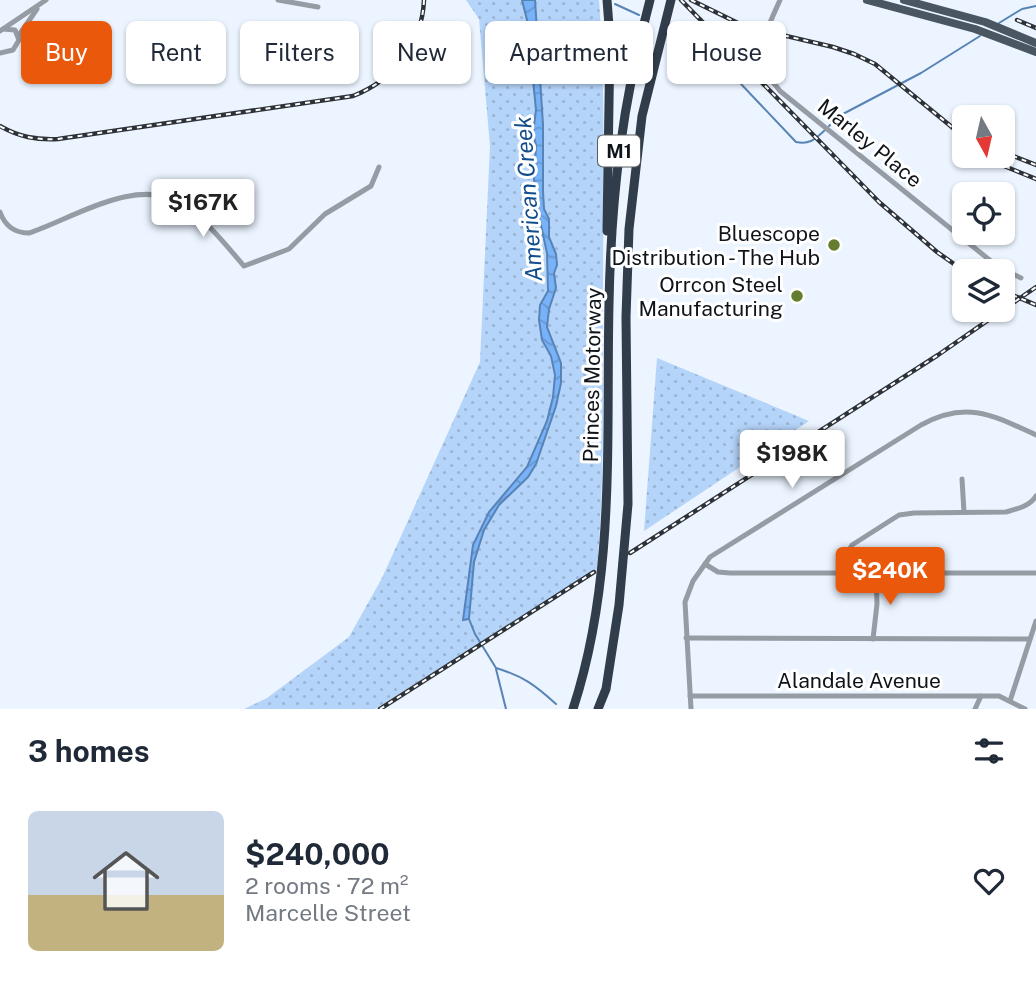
<!DOCTYPE html>
<html lang="en">
<head>
<meta charset="utf-8">
<style>
	body { margin:0; font-family:"Public Sans",sans-serif; background:#f6f6f7; color:#1f2937; height:100vh; display:flex; flex-direction:column; font-size:26px; white-space:nowrap }
	* { box-sizing:border-box; margin:0 }
	p { font-size:23px; color:#747a83 }
	.icon { flex:none; width:38px; height:38px; fill:none; stroke:currentColor; stroke-width:2; stroke-linecap:round; stroke-linejoin:round }
	.map { position:relative; height:709px; overflow:hidden }
	.sheet { display:flex; flex-direction:column; background:#fff; flex:1 }
	.sheet>* { flex:none }
	.guide { position:absolute; left:21px; top:21px; width:994px; height:63px; display:flex; gap:14px }
	.needle { width:46px; rotate:172deg }
	.fabs { position:absolute; left:952px; top:105px; display:grid; gap:14px }
	.fabs a { display:grid; place-items:center; width:63px; height:63px; border-radius:10px; background:#fff; box-shadow:0 2px 5px #0004; font-size:35px }
	.price { position:absolute; translate:-50% -60px; padding:0 16px; border-radius:7px; background:#fff; color:#222; font-size:23px; line-height:46px; filter:drop-shadow(0 2px 4px #0008) }
	.price::after { content:''; position:absolute; left:50%; top:42px; width:21px; height:16px; margin-left:-10px; background:inherit; clip-path:polygon(0 0,100% 0,50% 100%) }
	.price.active { background:#ea580c; color:#fff }
	ul { padding:0; list-style:none }
	li { display:flex; align-items:center; gap:21px; height:175px; padding:0 28px }
	li+li { border-top:2px solid #e0e1e3 }
	li span { display:grid; place-items:center; flex:none; width:196px; height:140px; border-radius:10px; color:#555 }
	li>.icon { margin-inline-start:auto }
	span .icon { width:84px; height:84px; fill:#fffc; stroke-width:1 }
	li b { font-size:30px }
	h2 { display:flex; justify-content:space-between; align-items:center; height:84px; padding:0 28px; font-size:30px }
	.pill { padding:0 24px; border-radius:10px; background:#fff; box-shadow:0 2px 5px #0004; font-size:24px; line-height:63px }
	.pill.active { background:#ea580c; color:#fff }
	.map>svg:first-child { display:block }
	.grass { fill:url(#grass-dots) }
	.water { fill:url(#water-waves); stroke:#5883b5; stroke-width:2 }
	.lines { fill:none; stroke-linecap:round; stroke-linejoin:round }
	.stream { stroke:#5883b5; stroke-width:2 }
	.minor { stroke:#969ca4; stroke-width:5 }
	.primary { stroke:#4b5663; stroke-width:8 }
	.motorway { stroke:#323d4c; stroke-width:9 }
	.rail-casing { stroke:#2d3239; stroke-width:4.5 }
	.rail { stroke:#fff; stroke-width:2; stroke-dasharray:5; stroke-linecap:butt }
	.poi-dot { fill:#657d2f; stroke:#fff; stroke-width:2.5 }
	.labels { text-anchor:middle; dominant-baseline:central; stroke-width:6; stroke-linejoin:round; paint-order:stroke }
	.shield { fill:#fff; stroke:#575a5f; stroke-width:2 }
	.shield-label { font-size:19px; font-weight:bold; fill:#0f141a }
	.street-label { font-size:21px; fill:#0f141a; stroke:#fff }
	.poi-label { font-size:21px; fill:#0f141a; stroke:#fff; text-anchor:end }
	.water-label { font-size:23px; font-style:italic; fill:#114d8c; stroke:#fff }
</style>
</head>
<body>
<div class="map">
<svg width="1036" height="709" viewBox="0 0 1036 709">
	<defs>
		<pattern id="grass-dots" width="8" height="8" patternUnits="userSpaceOnUse" patternTransform="scale(1.75)"><rect width="8" height="8" fill="#b5d4f9"/><path d="M2 2h.1M6 6h.1" fill="none" stroke="#9ab5d5" stroke-width="1.8" stroke-linecap="round"/></pattern>
		<pattern id="water-waves" width="16" height="10" patternUnits="userSpaceOnUse" patternTransform="scale(1.75)"><rect width="16" height="10" fill="#78b2f8"/><path d="M0 5q4-4 8 0t8 0" fill="none" stroke="#6798d4"/></pattern>
	</defs>
	<rect width="100%" height="100%" fill="#ebf4ff"/>
	<g class="grass">
		<path d="M466 0H599C606 97 603 195 603 293 603 385 605 477 597 569L375 709H244L267 698 349 637 382 578 480 362 490 146 479 19Z"/>
		<path d="M657 358 809 421 644 531Z"/>
	</g>
	<path class="water" d="M522 0H535L543 125V191L544 209 549 219V237L556 254 557 265 554 273 556 288 549 309 547 327 561 363V383L556 406 536 464 528 477 499 505 484 530 474 562 469 619 463 620 473 545 489 512 527 467 547 421 553 397 555 375 551 356 542 340 539 320 540 305 548 291 547 253 539 216 534 179 536 145 533 133 536 110 527 20Z"/>
	<g class="lines">
		<g class="stream">
			<path d="M615 4 639 15"/>
			<path d="M999 23 1022 9 1036 6"/>
			<path d="M680 33 703 44 796 142C810 145 815 139 825 130"/>
			<path d="M829 126 841 115 921 73 980 36"/>
			<path d="M469 619 475 634 496 668C523 676 535 685 556 704"/>
			<path d="M496 669 506 709"/>
		</g>
		<g class="minor">
			<path d="M278 0 318 7"/>
			<path d="M780 0C773 16 754 53 763 69 767 77 775 84 780 91L997 266 1021 278"/>
			<path d="M0 31 46 0"/>
			<path d="M19 35 37 9"/>
			<path d="M0 53 13 50 19 40 15 30 3 29"/>
			<path d="M0 212C5 226 14 233 29 233 72 219 139 174 183 205 207 221 225 244 244 266L289 249 325 214 371 186 379 167"/>
			<path d="M962 479 964 512"/>
			<path d="M705 564 718 572 730 573H1036"/>
			<path d="M845 574V556L852 545 899 515 914 513 1006 512C1017 509 1030 506 1036 496"/>
			<path d="M686 638 1030 639"/>
			<path d="M873 639 877 604 876 574"/>
			<path d="M690 696H999L1025 709"/>
			<path d="M1010 701 1036 621"/>
			<path d="M691 709 685 602 693 581 710 557 921 425C966 400 993 415 1036 435"/>
			<path d="M975 709 981 696"/>
		</g>
		<g class="primary">
			<path d="M867 0 975 29 1036 52"/>
			<path d="M904 0 985 22 1036 43"/>
		</g>
		<g class="motorway">
			<path d="M607 231 610 39 607 0"/>
			<path d="M573 709C616 578 606 440 609 304 611 197 622 103 650 0"/>
			<path d="M598 709 606 689 619 605 628 504 626 317 629 229 642 116 671 0"/>
		</g>
		<defs>
			<g id="rail">
				<path d="M681 0 879 202 937 252 964 271"/>
				<path d="M691 0 744 26 833 47 854 54 875 64 964 137"/>
				<path d="M1017 20 1036 28"/>
				<path d="M0 126C19 137 36 140 58 139L353 96C394 80 422 45 424 0"/>
				<path d="M1003 152 1036 165"/>
				<path d="M988 156 1004 166 1036 179"/>
				<path d="M1003 291 1036 305"/>
				<path d="M630 553 938 355 1036 287"/>
				<path d="M380 709 594 572"/>
			</g>
		</defs>
		<use href="#rail" class="rail-casing"/>
		<use href="#rail" class="rail"/>
	</g>
	<g class="poi-dot">
		<circle cx="834" cy="245" r="7"/>
		<circle cx="797" cy="296" r="7"/>
	</g>
	<g class="labels">
		<rect class="shield" x="598" y="135.5" width="42" height="31" rx="5"/>
		<g class="shield-label">
			<text x="619" y="151">M1</text>
		</g>
		<g class="street-label">
			<text transform="translate(870 143) rotate(39)">Marley Place</text>
			<text transform="translate(592 375) rotate(-89)">Princes Motorway</text>
			<text x="859" y="680">Alandale Avenue</text>
		</g>
		<g class="poi-label">
			<text x="820" y="233">Bluescope<tspan x="820" dy="24">Distribution - The Hub</tspan></text>
			<text x="783" y="284">Orrcon Steel<tspan x="783" dy="24">Manufacturing</tspan></text>
		</g>
		<g class="water-label">
			<text transform="translate(528 199) rotate(-94)">American Creek</text>
		</g>
	</g>
</svg>
<div class="fabs">
<a><svg class="needle" viewBox="-14 -14 28 28"><path d="M0-13l5 13h-10z" fill="#e53935"/><path d="M0 13l5-13h-10z" fill="#747a83"/></svg></a>
<a><svg class="icon" aria-label="locate" viewBox="0 0 24 24"><circle cx="12" cy="12" r="6"/><path d="M12 2v4M12 18v4M2 12h4M18 12h4"/></svg></a>
<a><svg class="icon" aria-label="layers" viewBox="0 0 24 24"><path d="M12 4l9 5-9 5-9-5zM3 14l9 5 9-5"/></svg></a>
</div>
<b class="price" style="left:203px;top:239px">$167K</b>
<b class="price" style="left:792px;top:490px">$198K</b>
<b class="price active" style="left:890px;top:607px">$240K</b>
<div class="guide">
<a class="pill active">Buy</a>
<a class="pill">Rent</a>
<a class="pill">Filters</a>
<a class="pill">New</a>
<a class="pill">Apartment</a>
<a class="pill">House</a>
</div>
</div>
<section class="sheet">
<h2>3 homes<svg class="icon" aria-label="filters" viewBox="0 0 24 24"><path d="M4 7h16M4 17h16"/><circle cx="9" cy="7" r="2"/><circle cx="15" cy="17" r="2"/></svg></h2>
<ul>
<li><span style="background:linear-gradient(#c9d6e8 60%,#c2b280 0)"><svg class="icon" aria-label="home" viewBox="0 0 24 24"><path d="M3 11l9-7 9 7M6 9v11h12V9"/></svg></span><div><b>$240,000</b><p>2 rooms · 72 m²</p><p>Marcelle Street</p></div><svg class="icon" aria-label="heart" viewBox="0 0 24 24"><path d="M12 20l-8-8c-3-5 5-10 8-4 3-6 11-1 8 4z"/></svg></li>
</ul>
</section>
</body>
</html>
